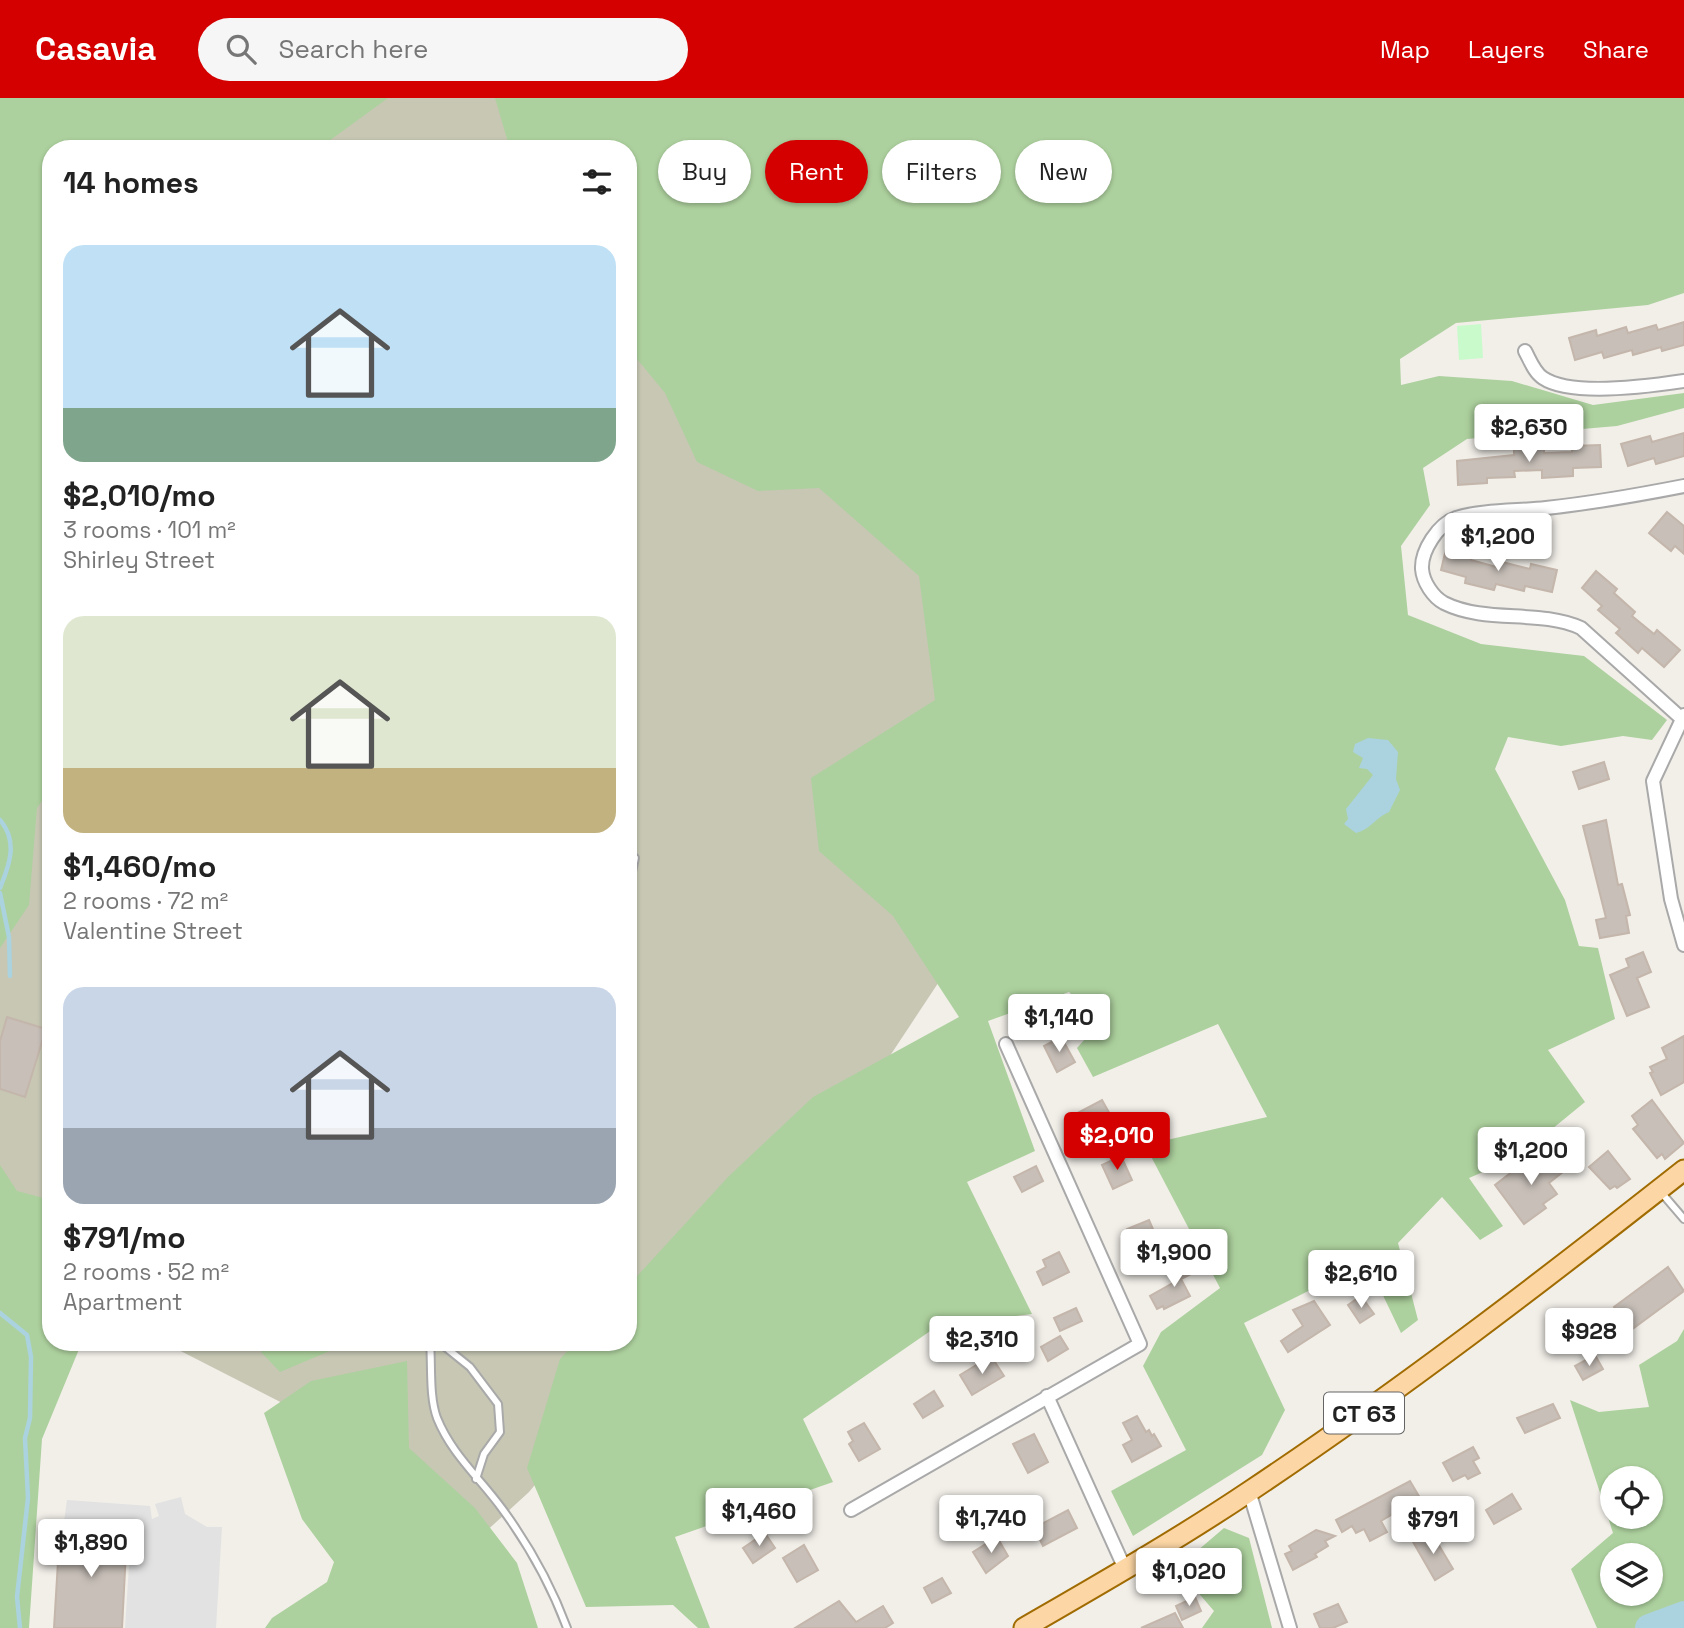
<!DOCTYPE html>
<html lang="en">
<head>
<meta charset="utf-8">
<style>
	body { margin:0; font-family:"Space Grotesk",sans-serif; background:#f6f6f6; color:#222; height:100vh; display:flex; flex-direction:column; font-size:26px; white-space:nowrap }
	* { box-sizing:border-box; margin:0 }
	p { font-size:23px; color:#767676 }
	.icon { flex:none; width:38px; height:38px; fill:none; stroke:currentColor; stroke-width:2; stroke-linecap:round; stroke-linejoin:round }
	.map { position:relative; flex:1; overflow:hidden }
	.sheet { position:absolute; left:42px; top:42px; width:595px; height:1211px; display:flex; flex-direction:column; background:#fff; border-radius:28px; box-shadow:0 2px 5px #0004 }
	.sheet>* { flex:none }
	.banner { position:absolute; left:658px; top:42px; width:665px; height:63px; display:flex; gap:14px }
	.tools { position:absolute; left:1600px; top:1368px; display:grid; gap:14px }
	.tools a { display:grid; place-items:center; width:63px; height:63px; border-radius:50%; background:#fff; box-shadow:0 2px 5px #0004; font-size:35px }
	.price { position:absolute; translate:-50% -60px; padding:0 16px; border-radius:7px; background:#fff; color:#222; font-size:23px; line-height:46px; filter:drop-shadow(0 2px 4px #0008) }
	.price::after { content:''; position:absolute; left:50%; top:42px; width:21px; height:16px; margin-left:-10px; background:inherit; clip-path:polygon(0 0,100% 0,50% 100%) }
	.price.active { background:#d40000; color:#fff }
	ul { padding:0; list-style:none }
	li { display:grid; align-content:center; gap:14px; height:371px; padding:0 21px }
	li span { display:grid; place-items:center; height:217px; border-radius:21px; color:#555 }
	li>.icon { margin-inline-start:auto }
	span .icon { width:126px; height:126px; fill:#fffc; stroke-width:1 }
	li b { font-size:30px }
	h2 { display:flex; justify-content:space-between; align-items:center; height:84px; padding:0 21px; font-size:30px }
	.tag { padding:0 24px; border-radius:32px; background:#fff; box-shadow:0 2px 5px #0004; font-size:24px; line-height:63px }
	.tag.active { background:#d40000; color:#fff }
	header { display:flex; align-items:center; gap:42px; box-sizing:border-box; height:98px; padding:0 35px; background:#d40000; color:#fff }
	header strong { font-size:33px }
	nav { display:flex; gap:38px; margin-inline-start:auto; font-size:24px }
	.search { width:490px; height:63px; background:#f6f6f6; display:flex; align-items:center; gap:18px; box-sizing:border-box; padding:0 24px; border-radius:38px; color:#767676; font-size:26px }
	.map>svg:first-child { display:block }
	.construction { fill:#c7c7b4 }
	.forest { fill:#add19e; fill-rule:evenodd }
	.park { fill:#c8facc }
	.parking { fill:#e2e2e2 }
	.water { fill:#aad3df }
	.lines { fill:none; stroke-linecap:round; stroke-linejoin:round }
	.stream { stroke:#aad3df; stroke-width:4.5 }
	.river { stroke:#aad3df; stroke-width:28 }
	.building { fill:#c7bfb8; stroke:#c4b6ab; stroke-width:2 }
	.service-casing { stroke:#a9a9a9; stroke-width:10 }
	.minor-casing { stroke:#a9a9a9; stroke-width:16 }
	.primary-casing { stroke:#a06b00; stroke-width:23 }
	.service { stroke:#fff; stroke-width:6 }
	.minor { stroke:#fff; stroke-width:12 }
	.primary { stroke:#fcd6a4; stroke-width:19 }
	.labels { text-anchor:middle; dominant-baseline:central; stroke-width:5; stroke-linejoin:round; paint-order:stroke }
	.shield { fill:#fff; stroke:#646464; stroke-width:2 }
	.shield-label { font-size:24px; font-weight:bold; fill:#222 }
</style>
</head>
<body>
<header>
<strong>Casavia</strong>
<div class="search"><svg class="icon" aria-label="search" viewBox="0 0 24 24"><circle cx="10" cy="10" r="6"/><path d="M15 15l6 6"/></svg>Search here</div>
<nav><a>Map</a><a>Layers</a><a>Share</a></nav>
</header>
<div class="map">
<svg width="1684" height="1530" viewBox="0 0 1684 1530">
	<rect width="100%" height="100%" fill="#f2efe9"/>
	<g class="construction">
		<path d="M334 0H526L538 51H250Z"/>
		<path d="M628 234 951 459 954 861 874 982 529 1394 482 1437 333 1331 163 1244H628Z"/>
		<path d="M51 658V1193L0 1170V839L23 697Z"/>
	</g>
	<g class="forest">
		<path d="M0 0H388L318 51H51V690L37 710 29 807 0 850Z"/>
		<path d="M495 0H1684V195L1648 207 1456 225 1400 261 1401 287 1439 278 1512 283 1593 307 1684 295V310L1617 328 1467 341 1423 370 1430 407 1401 448 1408 517 1481 546 1584 558 1667 622 1652 642 1623 638 1561 648 1508 639 1495 671 1565 802 1579 848 1598 850 1615 921 1548 952 1585 1004 1518 1059 1469 1080 1503 1128 1480 1142 1442 1099 1398 1145 1418 1222 1401 1235 1367 1164 1244 1225 1285 1312 1262 1357 1133 1438 1111 1393 1186 1352 1143 1268 1161 1234 1220 1190 1145 1047 1267 1019 1218 926 1093 979 1077 950 1099 925 1069 894 988 923 1035 1053 967 1084 1032 1216 939 1227 803 1321 833 1384 675 1439 710 1530H698L673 1507 586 1509 527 1370 560 1261 576 1244H628V1188L728 1079 813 999 959 919 893 818 819 753 811 680 935 602 919 478 819 390 758 393 697 364 665 295 628 250V51H510Z"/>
		<path d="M0 1067 17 1093 51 1102V1244H82L42 1341 29 1530H0Z"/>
		<path d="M1684 1231V1527L1676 1530H1597L1571 1471 1613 1435 1570 1302 1599 1314 1649 1309 1639 1267 1677 1243ZM1612 1381H1650V1419H1612ZM1612 1458H1650V1496H1612Z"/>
		<path d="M262 1244H351L280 1274 261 1254Z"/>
		<path d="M407 1263 409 1350 475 1410 517 1465 538 1530H265L272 1520 327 1484 334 1464 302 1421 264 1315 311 1283Z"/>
		<path d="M1224 1430 1249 1440 1272 1530H1202L1214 1513 1177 1470Z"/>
	</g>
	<path class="park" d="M1481 226 1483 260 1459 262 1457 228Z"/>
	<path class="parking" d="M181 1399 185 1416 207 1429H222L216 1530H125L131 1436 63 1432 67 1402 150 1408 152 1421 159 1418 155 1406Z"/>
	<path class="water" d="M1368 640 1388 642 1398 654 1396 681 1400 692 1389 714C1375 720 1371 731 1356 735L1344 726 1348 721 1346 711 1373 677 1367 671 1359 670 1363 660 1353 654 1355 646Z"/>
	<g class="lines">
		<g class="stream">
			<path d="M0 722C18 743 10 766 0 790"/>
			<path d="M0 795 9 839 10 878"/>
			<path d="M0 1215 27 1237 31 1259 30 1320 25 1340 28 1400 17 1499 20 1530"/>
		</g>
		<path class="river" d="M1649 1530 1684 1517"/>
	</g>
	<g class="building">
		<path d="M1684 224V247L1662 253 1661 249 1633 257 1632 252 1604 260 1602 254 1575 262 1569 240 1596 232 1597 238 1626 229 1628 235 1656 227 1658 232Z"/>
		<path d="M1684 335V358L1656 366 1654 360 1628 368 1621 346 1650 338 1652 344Z"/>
		<path d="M1600 347 1601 369 1573 370V378L1542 380V372L1514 373 1515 379 1487 380V385L1458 387 1457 363 1514 357V351L1544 349V355L1572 354V348Z"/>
		<path d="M1667 414 1684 428V456L1675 448 1671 453 1649 435Z"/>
		<path d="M1446 451 1472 457 1471 462 1500 470 1502 464 1530 471 1531 466 1557 472 1552 494 1525 488 1524 493 1496 486 1494 492 1465 485 1466 479 1441 472Z"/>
		<path d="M1596 473 1617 491 1614 495 1635 514 1632 518 1654 536 1657 532 1680 552 1664 569 1642 550 1638 555 1616 535 1620 531 1598 512 1602 508 1582 490Z"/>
		<path d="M1604 664 1609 681 1579 691 1573 674Z"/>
		<path d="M1606 722 1618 787 1622 786 1630 817 1626 818 1629 835 1600 840 1596 822 1606 820 1583 728Z"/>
		<path d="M1643 854 1651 874 1637 880 1649 909 1627 918 1610 877 1629 869 1626 861Z"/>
		<path d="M7 919 46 931 25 999 0 991V943Z"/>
		<path d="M1684 938V984L1661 997 1650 975 1653 974 1650 969 1667 961 1662 950Z"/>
		<path d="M1061 939 1075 964 1057 974 1044 948Z"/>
		<path d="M1102 1002 1111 1018 1081 1035 1072 1018Z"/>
		<path d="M1652 1002 1684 1045 1665 1061 1662 1056 1657 1060 1633 1031 1638 1027 1632 1018Z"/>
		<path d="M1608 1053 1630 1081 1617 1090 1615 1088 1610 1091 1589 1069Z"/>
		<path d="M1558 1055 1569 1069 1549 1085 1557 1096 1543 1106 1546 1110 1524 1126 1495 1087 1530 1060 1539 1071Z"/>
		<path d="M1121 1058 1132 1082 1113 1091 1102 1067Z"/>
		<path d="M1036 1068 1043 1083 1022 1094 1014 1079Z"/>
		<path d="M1149 1122 1158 1143 1136 1152 1127 1131Z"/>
		<path d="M1059 1154 1069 1174 1043 1187 1037 1174 1046 1169 1043 1162Z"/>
		<path d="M1190 1163 1195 1174 1181 1181 1190 1198 1164 1211 1163 1208 1157 1211 1150 1198 1180 1181 1174 1171Z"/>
		<path d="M1668 1169 1684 1193 1631 1232 1614 1209Z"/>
		<path d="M1361 1198 1374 1216 1360 1225 1348 1207Z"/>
		<path d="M1314 1203 1330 1227 1288 1254 1281 1243 1303 1228 1293 1212Z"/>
		<path d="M1076 1210 1082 1223 1060 1233 1054 1220Z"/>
		<path d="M1060 1238 1068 1251 1048 1263 1041 1249Z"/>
		<path d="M1595 1257 1603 1271 1583 1282 1575 1268Z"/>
		<path d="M991 1258 1004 1278 972 1297 960 1277Z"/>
		<path d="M934 1293 943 1308 923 1320 914 1306Z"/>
		<path d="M1553 1306 1560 1320 1525 1335 1517 1320Z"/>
		<path d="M1137 1318 1146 1334 1149 1332 1152 1338 1154 1336 1161 1348 1132 1364 1123 1347 1132 1342 1123 1325Z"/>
		<path d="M864 1325 880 1351 859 1363 849 1346 853 1343 848 1334Z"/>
		<path d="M1034 1336 1048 1364 1028 1375 1013 1346Z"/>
		<path d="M1473 1349 1479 1360 1473 1363 1480 1375 1468 1381 1465 1377 1453 1383 1443 1365Z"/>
		<path d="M1410 1383 1423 1405 1410 1411 1408 1407 1381 1423 1387 1434 1370 1443 1364 1431 1356 1435 1352 1428 1342 1434 1336 1422Z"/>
		<path d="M1512 1396 1521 1411 1494 1426 1486 1412Z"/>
		<path d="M1068 1412 1077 1430 1043 1448 1034 1430Z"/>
		<path d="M60 1430 127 1434 122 1530H54Z"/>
		<path d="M1316 1432 1335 1438 1325 1443 1328 1448 1315 1456 1317 1459 1293 1472 1285 1456 1292 1453 1289 1448Z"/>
		<path d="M1431 1434 1453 1471 1435 1482 1413 1444Z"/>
		<path d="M765 1435 775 1450 753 1465 743 1450Z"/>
		<path d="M997 1439 1008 1458 986 1475 973 1454Z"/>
		<path d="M804 1447 818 1472 797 1484 783 1460Z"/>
		<path d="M942 1480 951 1495 932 1505 924 1490Z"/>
		<path d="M1195 1499 1201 1513 1182 1522 1176 1508Z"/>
		<path d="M839 1503 856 1524 883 1508 893 1525 885 1530H795Z"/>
		<path d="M1338 1506 1347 1524 1333 1530H1320L1314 1516Z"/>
		<path d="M1175 1515 1183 1530H1141Z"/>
	</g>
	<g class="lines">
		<defs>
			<g id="service">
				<path d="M628 792 635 760"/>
				<path d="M1660 1093 1684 1121"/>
				<path d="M430 1244C432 1268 429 1298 437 1320 452 1357 480 1380 503 1412 530 1449 551 1487 567 1530"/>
				<path d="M439 1244 470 1269 498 1306 500 1334 484 1356 476 1381"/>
			</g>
			<g id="minor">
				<path d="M1525 253C1530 262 1534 274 1543 280 1571 299 1651 288 1684 283"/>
				<path d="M1684 617 1653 683 1671 801 1684 847"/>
				<path d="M1681 620 1581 530C1539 511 1486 526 1444 505 1433 499 1423 484 1422 471 1421 453 1438 426 1456 420 1481 412 1519 413 1546 410 1593 405 1638 397 1684 388"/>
				<path d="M1047 1298 1125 1471"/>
				<path d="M1249 1393 1290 1530"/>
				<path d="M851 1412 1140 1246 1006 946"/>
			</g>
			<path id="primary" d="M1024 1530C1100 1486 1177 1442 1250 1393 1400 1293 1543 1183 1684 1072"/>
		</defs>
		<use href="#service" class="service-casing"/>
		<use href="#minor" class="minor-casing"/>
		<use href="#primary" class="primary-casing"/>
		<use href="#service" class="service"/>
		<use href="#minor" class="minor"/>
		<use href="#primary" class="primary"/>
	</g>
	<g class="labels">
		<rect class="shield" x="1324" y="1294.5" width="80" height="41" rx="5"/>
		<g class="shield-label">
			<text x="1364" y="1315">CT 63</text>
		</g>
	</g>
</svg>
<div class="tools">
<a><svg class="icon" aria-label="locate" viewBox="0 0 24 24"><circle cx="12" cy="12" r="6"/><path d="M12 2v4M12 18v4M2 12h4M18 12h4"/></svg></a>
<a><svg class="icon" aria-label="layers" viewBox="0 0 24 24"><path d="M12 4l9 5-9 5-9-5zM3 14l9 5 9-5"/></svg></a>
</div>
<b class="price" style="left:1529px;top:366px">$2,630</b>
<b class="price" style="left:1498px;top:475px">$1,200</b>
<b class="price" style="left:1059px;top:956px">$1,140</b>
<b class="price active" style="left:1117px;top:1074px">$2,010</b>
<b class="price" style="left:1531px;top:1089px">$1,200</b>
<b class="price" style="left:1174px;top:1191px">$1,900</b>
<b class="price" style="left:1361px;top:1212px">$2,610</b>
<b class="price" style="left:1589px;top:1270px">$928</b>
<b class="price" style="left:982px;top:1278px">$2,310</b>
<b class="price" style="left:759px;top:1450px">$1,460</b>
<b class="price" style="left:991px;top:1457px">$1,740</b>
<b class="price" style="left:1433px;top:1458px">$791</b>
<b class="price" style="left:91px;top:1481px">$1,890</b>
<b class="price" style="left:1189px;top:1510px">$1,020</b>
<div class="banner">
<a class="tag">Buy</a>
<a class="tag active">Rent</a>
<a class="tag">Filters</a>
<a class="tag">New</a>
</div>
<section class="sheet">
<h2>14 homes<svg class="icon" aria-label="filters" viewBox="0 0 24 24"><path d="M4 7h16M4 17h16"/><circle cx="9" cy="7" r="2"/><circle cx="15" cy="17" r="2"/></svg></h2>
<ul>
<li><span style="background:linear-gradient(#bfe0f5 75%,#7fa58c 0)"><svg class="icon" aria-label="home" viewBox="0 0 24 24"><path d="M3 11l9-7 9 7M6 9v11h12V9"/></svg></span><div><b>$2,010/mo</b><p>3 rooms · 101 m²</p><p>Shirley Street</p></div></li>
<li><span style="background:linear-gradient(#dfe7d0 70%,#c2b280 0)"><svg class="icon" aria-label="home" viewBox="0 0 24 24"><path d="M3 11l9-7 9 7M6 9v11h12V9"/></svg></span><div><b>$1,460/mo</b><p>2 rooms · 72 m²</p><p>Valentine Street</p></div></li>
<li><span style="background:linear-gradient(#c9d6e8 65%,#9aa5b1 0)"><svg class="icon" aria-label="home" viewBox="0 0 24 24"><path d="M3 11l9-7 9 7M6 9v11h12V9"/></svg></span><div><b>$791/mo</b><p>2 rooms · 52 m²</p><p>Apartment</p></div></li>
</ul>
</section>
</div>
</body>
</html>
